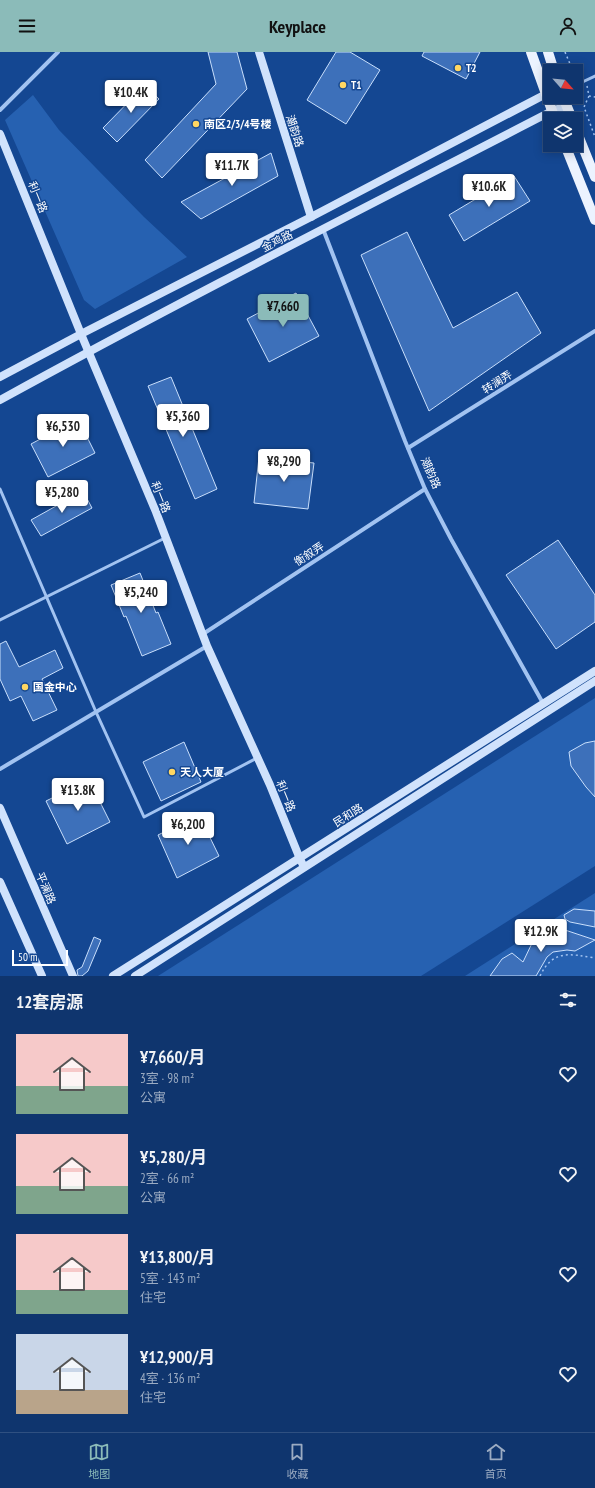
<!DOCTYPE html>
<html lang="zh">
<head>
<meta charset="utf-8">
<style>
	body { margin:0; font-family:"PT Sans Narrow","Noto Sans SC",sans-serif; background:#183d73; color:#f1f3f6; height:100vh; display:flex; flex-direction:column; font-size:15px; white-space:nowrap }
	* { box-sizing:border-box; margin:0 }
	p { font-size:13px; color:#9babc2 }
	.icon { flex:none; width:22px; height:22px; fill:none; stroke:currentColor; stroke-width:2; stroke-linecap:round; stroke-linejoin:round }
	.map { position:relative; height:924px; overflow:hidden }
	.sheet { display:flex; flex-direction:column; background:#0f356e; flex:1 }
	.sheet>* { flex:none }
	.needle { width:26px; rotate:117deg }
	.tools { position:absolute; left:543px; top:12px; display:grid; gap:8px }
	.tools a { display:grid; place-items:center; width:40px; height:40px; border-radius:0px; background:#0f356e; box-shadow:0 2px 10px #0003,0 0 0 1px #2f5081; font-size:20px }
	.scale { position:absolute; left:12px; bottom:10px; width:56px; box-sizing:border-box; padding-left:4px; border:2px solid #fff; border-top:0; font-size:11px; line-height:14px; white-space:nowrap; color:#fff; -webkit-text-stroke:3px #144792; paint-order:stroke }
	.price { position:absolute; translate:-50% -34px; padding:0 9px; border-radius:4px; background:#fff; color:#222; font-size:13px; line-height:26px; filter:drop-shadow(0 1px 2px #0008) }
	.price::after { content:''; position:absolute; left:50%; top:24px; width:12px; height:9px; margin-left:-6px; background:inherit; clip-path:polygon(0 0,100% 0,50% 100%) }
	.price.selected { background:#8bbbb9; color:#111 }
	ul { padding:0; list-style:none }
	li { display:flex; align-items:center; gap:12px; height:100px; padding:0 16px }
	li span { display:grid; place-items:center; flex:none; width:112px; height:80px; border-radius:0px; color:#555 }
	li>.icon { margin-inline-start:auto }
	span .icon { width:48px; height:48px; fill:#fffc; stroke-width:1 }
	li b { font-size:17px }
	h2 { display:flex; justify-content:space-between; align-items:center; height:48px; padding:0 16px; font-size:17px }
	header { display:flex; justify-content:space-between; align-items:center; height:52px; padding:0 16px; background:#8bbbb9; color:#111; font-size:18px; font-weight:700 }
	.tab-bar { display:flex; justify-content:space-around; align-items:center; height:56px; border-top:1px solid #2f5081; background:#0f356e; font-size:11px; color:#9babc2 }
	.tab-bar a { display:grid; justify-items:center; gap:2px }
	.tab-bar .selected { color:#8bbbb9 }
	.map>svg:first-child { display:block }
	.green { fill:#2661b1 }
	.building { fill:#3d70ba; stroke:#c9dffc }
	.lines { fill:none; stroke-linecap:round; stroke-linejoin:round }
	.path { stroke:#a2c3f1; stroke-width:1.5; stroke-dasharray:2 3; stroke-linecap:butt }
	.lane { stroke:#a2c3f1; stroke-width:3 }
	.street { stroke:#a2c3f1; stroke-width:4 }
	.secondary { stroke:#d0e2fc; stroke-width:8 }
	.primary { stroke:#ecf3ff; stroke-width:10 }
	.poi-dot { fill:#ffd762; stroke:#144792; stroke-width:1.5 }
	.labels { text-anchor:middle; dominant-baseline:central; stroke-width:3; stroke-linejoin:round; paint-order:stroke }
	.poi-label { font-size:11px; font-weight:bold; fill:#fff; stroke:#144792; text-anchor:start }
	.street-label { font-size:11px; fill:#fff; stroke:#144792 }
</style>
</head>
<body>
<header><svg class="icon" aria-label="menu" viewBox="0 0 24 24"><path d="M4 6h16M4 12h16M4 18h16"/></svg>Keyplace<svg class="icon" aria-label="person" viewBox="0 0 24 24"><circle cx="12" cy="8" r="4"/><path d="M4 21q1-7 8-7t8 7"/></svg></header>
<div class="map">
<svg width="595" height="924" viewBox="0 0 595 924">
	<rect width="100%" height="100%" fill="#144792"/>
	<g class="green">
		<path d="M33 43 59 78 96 116 144 165 187 205 95 257 84 248 5 68Z"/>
		<path d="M595 646V814L421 924H158Z"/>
		<path d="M595 841V924H465Z"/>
	</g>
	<g class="building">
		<path d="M208 0H237L247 37 162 126 145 108 216 32Z"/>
		<path d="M336 0H350L380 18 346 72 307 48Z"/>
		<path d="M424 0H480L466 27 422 4Z"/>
		<path d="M145 33 159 47 117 90 103 76Z"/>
		<path d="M271 101 278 124 201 167 181 150Z"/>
		<path d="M514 124 530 149 464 189 449 163Z"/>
		<path d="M407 180 453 276 517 240 541 281 429 359 361 203Z"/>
		<path d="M296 241 319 284 269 310 247 267Z"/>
		<path d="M171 325 217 437 195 447 148 334Z"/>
		<path d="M78 367 95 401 48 425 31 392Z"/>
		<path d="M259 405 314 411 308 457 254 451Z"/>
		<path d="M83 439 92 456 41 484 31 468Z"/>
		<path d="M558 488 595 543V570L556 597 506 523Z"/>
		<path d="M140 521 156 561 158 560 171 592 142 604 126 564 124 565 111 533Z"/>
		<path d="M6 589 19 615 55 598 63 616 42 627 57 658 33 669 21 644 10 649 0 627V592Z"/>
		<path d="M595 689V745L586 735 571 714 569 700 585 691Z"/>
		<path d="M184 690 201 730 161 749 143 710Z"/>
		<path d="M89 728 110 770 67 792 46 749Z"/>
		<path d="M199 763 219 804 177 826 158 783Z"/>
		<path d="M574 857 595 859V875L570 870 565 867 564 863Z"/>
		<path d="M556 875 595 888 575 899 567 898 553 900 547 905 536 924H490L502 907 512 901 523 910 534 887 542 881Z"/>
		<path d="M94 885 101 888 88 919 82 924H78L77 918 82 915Z"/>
	</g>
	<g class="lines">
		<g class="path">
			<path d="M565 0 573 19"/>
			<path d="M576 21 582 22 583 25"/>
			<path d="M587 34 589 44 595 45"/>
			<path d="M589 44 584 55 595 85"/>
			<path d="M540 924C553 897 570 902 595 906"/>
		</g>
		<g class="lane">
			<path d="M576 33 595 24"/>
			<path d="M0 437 96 660 144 765 257 706"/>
			<path d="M0 568 165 486"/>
		</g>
		<g class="street">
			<path d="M0 58 58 0"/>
			<path d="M323 177 405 389 425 437 451 487 544 653"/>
			<path d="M408 396 595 279"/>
			<path d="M203 582 425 437"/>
			<path d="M0 717 207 594"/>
		</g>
		<g class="secondary">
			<path d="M259 0 311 165"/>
			<path d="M0 82 81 282 156 460 207 594 270 733 300 807 304 815"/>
			<path d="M0 325 81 282 311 165 546 42 550 41"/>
			<path d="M0 348C182 248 368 154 552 59L566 54"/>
			<path d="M0 756 73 924"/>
			<path d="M0 830 42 924"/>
			<path d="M113 924 595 619"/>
			<path d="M135 924 595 629"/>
		</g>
		<g class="primary">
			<path d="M531 0 555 67"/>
			<path d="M548 0 554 19"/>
			<path d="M563 45 572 67"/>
			<path d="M576 78 595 125"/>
			<path d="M565 93 595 168"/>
		</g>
	</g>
	<g class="poi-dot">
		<circle cx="458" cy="16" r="4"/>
		<circle cx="343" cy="33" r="4"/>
		<circle cx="196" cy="72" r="4"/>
		<circle cx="25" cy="635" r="4"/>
		<circle cx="172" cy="720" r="4"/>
	</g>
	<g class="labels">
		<g class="poi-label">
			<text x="466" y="16">T2</text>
			<text x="351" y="33">T1</text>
			<text x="204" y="72">南区2/3/4号楼</text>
			<text x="33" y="635">国金中心</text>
			<text x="180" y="720">天人大厦</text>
		</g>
		<g class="street-label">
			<text transform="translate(295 79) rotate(72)">潮韵路</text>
			<text transform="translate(38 145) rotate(68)">利一路</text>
			<text transform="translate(277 189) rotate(-27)">金鸡路</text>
			<text transform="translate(497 330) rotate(-32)">转澜弄</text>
			<text transform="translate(431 421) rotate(66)">潮韵路</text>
			<text transform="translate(161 445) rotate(68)">利一路</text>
			<text transform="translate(309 502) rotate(-33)">衡叙弄</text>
			<text transform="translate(286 744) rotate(68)">利一路</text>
			<text transform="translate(348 763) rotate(-32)">民和路</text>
			<text transform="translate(46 836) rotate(67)">平澜路</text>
		</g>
	</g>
</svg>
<div class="tools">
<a><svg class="needle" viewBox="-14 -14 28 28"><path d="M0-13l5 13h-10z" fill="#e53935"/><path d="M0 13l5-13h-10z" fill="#9babc2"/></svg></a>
<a><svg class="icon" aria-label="layers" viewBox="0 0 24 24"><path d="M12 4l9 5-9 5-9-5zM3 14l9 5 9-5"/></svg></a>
</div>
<div class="scale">50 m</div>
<b class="price" style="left:131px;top:62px">¥10.4K</b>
<b class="price" style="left:232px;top:135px">¥11.7K</b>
<b class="price" style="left:489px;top:156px">¥10.6K</b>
<b class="price selected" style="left:283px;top:276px">¥7,660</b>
<b class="price" style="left:183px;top:386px">¥5,360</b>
<b class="price" style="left:63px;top:396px">¥6,530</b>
<b class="price" style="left:284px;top:431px">¥8,290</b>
<b class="price" style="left:62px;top:462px">¥5,280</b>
<b class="price" style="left:141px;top:562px">¥5,240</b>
<b class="price" style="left:78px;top:760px">¥13.8K</b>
<b class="price" style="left:188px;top:794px">¥6,200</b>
<b class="price" style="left:541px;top:901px">¥12.9K</b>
</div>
<section class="sheet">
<h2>12套房源<svg class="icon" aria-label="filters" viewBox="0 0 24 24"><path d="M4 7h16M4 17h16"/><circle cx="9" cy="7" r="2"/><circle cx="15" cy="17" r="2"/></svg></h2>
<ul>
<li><span style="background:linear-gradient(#f6c9c9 65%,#7fa58c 0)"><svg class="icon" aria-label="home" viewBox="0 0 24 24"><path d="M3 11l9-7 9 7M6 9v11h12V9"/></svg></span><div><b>¥7,660/月</b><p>3室 · 98 m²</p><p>公寓</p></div><svg class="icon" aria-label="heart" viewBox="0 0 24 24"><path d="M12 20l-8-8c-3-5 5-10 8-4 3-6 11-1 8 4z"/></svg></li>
<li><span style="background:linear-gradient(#f6c9c9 65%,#7fa58c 0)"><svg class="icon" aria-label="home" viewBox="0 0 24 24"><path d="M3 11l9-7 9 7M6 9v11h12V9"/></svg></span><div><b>¥5,280/月</b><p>2室 · 66 m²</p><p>公寓</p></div><svg class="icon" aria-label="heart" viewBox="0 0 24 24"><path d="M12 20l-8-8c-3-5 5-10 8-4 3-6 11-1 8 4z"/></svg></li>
<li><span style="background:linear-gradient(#f6c9c9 70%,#7fa58c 0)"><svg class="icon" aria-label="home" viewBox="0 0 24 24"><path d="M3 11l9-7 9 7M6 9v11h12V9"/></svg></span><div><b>¥13,800/月</b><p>5室 · 143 m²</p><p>住宅</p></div><svg class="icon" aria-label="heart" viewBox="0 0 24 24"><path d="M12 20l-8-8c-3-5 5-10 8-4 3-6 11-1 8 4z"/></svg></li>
<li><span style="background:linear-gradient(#c9d6e8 70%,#b9a48a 0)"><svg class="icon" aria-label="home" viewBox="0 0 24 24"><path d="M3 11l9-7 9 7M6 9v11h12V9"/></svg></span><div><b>¥12,900/月</b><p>4室 · 136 m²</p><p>住宅</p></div><svg class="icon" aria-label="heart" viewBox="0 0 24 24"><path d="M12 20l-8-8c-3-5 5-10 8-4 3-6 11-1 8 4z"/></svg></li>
</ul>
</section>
<nav class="tab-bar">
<a class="selected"><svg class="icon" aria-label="map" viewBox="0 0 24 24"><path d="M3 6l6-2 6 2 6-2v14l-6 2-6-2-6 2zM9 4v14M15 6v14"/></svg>地图</a>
<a><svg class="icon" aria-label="saved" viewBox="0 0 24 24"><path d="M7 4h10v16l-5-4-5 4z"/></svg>收藏</a>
<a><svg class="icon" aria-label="home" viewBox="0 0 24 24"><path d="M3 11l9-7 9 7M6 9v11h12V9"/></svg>首页</a>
</nav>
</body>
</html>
